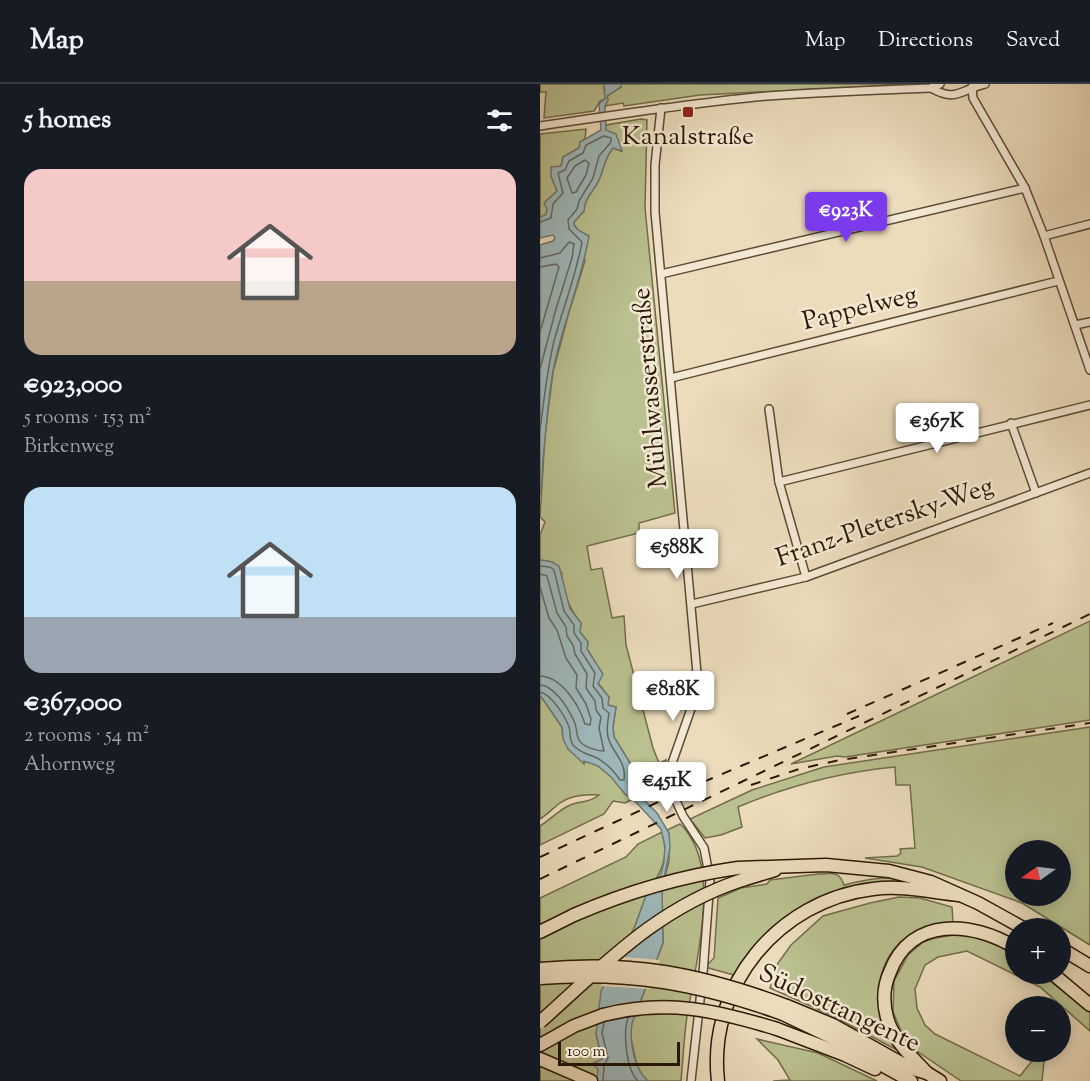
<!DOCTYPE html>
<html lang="en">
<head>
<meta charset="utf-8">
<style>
	body { margin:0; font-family:"Sorts Mill Goudy",serif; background:#242831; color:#f1f3f6; height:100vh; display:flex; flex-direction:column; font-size:22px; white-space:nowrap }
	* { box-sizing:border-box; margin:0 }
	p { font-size:20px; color:#9ea1a6 }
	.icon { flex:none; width:33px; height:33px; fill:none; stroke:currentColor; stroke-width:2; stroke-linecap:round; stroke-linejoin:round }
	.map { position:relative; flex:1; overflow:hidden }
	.drawer { display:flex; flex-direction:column; background:#171b24; width:540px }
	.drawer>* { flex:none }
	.needle { width:39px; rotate:256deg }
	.fabs { position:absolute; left:465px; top:756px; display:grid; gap:12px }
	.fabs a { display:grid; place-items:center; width:66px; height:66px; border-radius:50%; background:#171b24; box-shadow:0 3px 15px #0003; font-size:30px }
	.scale { position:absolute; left:18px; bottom:15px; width:122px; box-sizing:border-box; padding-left:6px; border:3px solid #2b1906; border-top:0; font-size:16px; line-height:21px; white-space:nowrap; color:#2b1906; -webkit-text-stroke:4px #f3e8d3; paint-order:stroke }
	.price { position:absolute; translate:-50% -51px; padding:0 14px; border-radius:6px; background:#fff; color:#222; font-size:20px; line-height:39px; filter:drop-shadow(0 2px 3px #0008) }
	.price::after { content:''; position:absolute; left:50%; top:36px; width:18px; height:14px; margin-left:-9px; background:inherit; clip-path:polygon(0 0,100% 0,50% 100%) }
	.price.selected { background:#7c3aed; color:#fff }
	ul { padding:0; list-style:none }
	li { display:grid; align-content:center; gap:12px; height:318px; padding:0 24px }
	li span { display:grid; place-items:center; height:186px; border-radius:18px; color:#555 }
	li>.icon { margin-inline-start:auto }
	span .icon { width:108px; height:108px; fill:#fffc; stroke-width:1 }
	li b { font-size:26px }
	h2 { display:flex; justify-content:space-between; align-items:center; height:72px; padding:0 24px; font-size:26px }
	header { display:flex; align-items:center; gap:36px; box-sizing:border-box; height:84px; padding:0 30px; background:#171b24; border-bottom:2px solid #363941 }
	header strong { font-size:28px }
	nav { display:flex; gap:33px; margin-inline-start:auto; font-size:21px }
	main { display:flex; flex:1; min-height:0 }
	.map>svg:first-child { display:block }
	.green { fill:#bac08f; stroke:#726c4a; stroke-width:1.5; fill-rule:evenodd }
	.water { fill:#9eb9bc; stroke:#707973; stroke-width:1.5 }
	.pier { fill:#ecdcbc }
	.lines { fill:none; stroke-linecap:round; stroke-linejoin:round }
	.shore { stroke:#646961; stroke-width:1.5 }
	.street-casing { stroke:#5b4a34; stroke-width:10 }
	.highway-casing { stroke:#2b1906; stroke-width:15 }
	.street { stroke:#f3e8d3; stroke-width:7 }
	.highway { stroke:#ecdcbc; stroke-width:12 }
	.rail { stroke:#2b1906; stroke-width:2; stroke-dasharray:10 10; stroke-linecap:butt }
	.highway-bridge-casing { stroke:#2b1906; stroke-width:15; stroke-linecap:butt }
	.highway-bridge { stroke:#ecdcbc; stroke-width:12 }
	.poi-dot { fill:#8f2418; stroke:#f3e8d3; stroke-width:2 }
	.labels { text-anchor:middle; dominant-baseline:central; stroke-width:5; stroke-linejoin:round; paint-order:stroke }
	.poi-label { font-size:26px; fill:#2b1906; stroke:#f3e8d3 }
	.street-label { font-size:26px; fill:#2b1906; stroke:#f3e8d3 }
</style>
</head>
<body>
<header>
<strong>Map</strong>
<nav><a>Map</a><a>Directions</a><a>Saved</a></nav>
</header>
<main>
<section class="drawer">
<h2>5 homes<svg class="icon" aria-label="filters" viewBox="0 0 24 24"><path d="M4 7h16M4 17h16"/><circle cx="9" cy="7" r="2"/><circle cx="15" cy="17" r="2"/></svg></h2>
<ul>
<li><span style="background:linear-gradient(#f6c9c9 60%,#b9a48a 0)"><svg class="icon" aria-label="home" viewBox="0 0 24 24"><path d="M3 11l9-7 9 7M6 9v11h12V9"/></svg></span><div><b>€923,000</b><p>5 rooms · 153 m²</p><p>Birkenweg</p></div></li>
<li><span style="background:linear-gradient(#bfe0f5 70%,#9aa5b1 0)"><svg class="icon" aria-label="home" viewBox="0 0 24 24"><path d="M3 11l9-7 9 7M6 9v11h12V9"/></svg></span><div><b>€367,000</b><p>2 rooms · 54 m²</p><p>Ahornweg</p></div></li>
</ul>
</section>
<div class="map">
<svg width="550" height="997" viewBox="0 0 550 997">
	<rect width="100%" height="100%" fill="#ecdcbc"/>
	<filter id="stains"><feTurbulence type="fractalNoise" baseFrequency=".00333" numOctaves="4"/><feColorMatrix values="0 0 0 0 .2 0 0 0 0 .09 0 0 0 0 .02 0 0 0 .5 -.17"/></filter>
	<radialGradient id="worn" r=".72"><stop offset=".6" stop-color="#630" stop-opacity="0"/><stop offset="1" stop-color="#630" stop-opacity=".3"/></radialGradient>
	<g class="green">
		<path d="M0 0H64L65 15 60 17 54 27 4 34 6 8H0Z"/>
		<path d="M81 0H379L160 11 84 22 83 19 65 22 68 16 67 12 81 3Z"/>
		<path d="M101 35 107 36 105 124 135 429 99 439V449L47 462 51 486 62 484 72 534 84 532 86 561 113 664 119 679 126 676 124 691 126 703 100 712 91 693 90 679 74 653 73 643 76 623 68 621 69 613 58 599 62 590 47 565 48 558 40 548 41 539C31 527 20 505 22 489L12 478 0 476V451L5 438 0 433 5 351 13 288 29 228 45 177 38 146 34 141V138L44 127C44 115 54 107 59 96 65 82 63 77 73 64L81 67 66 46V41Z"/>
		<path d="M46 45 45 55 40 58 39 64 23 73 21 82 11 92 17 107 5 119 8 125 6 130 0 134V50Z"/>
		<path d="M550 537V636L305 673 297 672 251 680Z"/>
		<path d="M0 611 22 643 23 655 44 679 47 677 58 682 72 693 85 710 93 715 85 719 73 717 64 730 0 761V742C10 736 18 727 28 722 40 716 48 720 59 711 46 710 31 711 20 719 13 724 8 730 0 735Z"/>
		<path d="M550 643V861L482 819 382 783 325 774 357 772 361 769 360 765 375 764 370 701H356L355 683C301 688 248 702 198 723L202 743 181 751 165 754 150 735 212 706 284 683ZM476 766H520V812H476Z"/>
		<path d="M140 740C145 744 148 749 151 754 178 797 155 884 147 932 144 953 143 976 141 997H108L99 990 90 951 92 939 123 859 122 805 129 777V749L127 746Z"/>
		<path d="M122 748C130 773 121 789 107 809L56 949 62 975 57 997H0V814L86 773 98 760Z"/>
		<path d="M278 790C292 790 299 786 304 801 328 795 348 791 371 797L370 801 290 810 262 823 197 892 165 883 174 874 178 814 201 804 227 800 230 796Z"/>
		<path d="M359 813 380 814 412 823 413 838C404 839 393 840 385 843 333 863 328 923 355 965L293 932 230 904 238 879 251 861 283 832 330 819Z"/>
		<path d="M420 850C441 853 457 860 475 871L476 890H502L550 929V947L500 903 427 867 398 873 385 881 375 905 377 924 385 941 395 950 480 992 499 968H505L502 997H421L371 963 361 947 353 928 354 897 368 871 383 858 395 854Z"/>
		<path d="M217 955 278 969 337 997H233L250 996 238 976Z"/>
	</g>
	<g class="water">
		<path d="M64 0H81V3L67 12 68 16 65 22 66 46 76 50 82 67 73 64C63 77 65 82 59 96 54 107 44 114 44 127L34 138V141L38 146 49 152C41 198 22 241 13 287 8 316 6 346 3 375 2 387 3 399 0 411V161L13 157 15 154 13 151 0 154V134L6 130 7 125 4 119 17 107 11 92V83L21 82 23 73 39 64 40 58 61 46 59 20 65 15Z"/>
		<path d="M0 476 12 478 19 482 30 525 41 539 40 548 48 558 47 565 63 590 58 600 69 613 68 621 76 623 73 643 74 653 90 679 91 693 100 712 117 729 129 749 130 764 122 805 123 859 92 939C89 957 94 985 108 997H57L58 985 52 980 62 975 56 950 61 907 95 842 107 809 121 790 124 778 125 762 121 745 93 715 85 710 71 693 58 682 44 677V680L28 665 23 655 22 643 0 611Z"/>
	</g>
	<path class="pier" d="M126 825V840L84 873 120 876 109 905 61 902 86 853Z"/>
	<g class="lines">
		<g class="shore">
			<path d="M45 76 49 79 46 91 36 108 32 109 27 94 35 82Z"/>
			<path d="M0 138 11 134 13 120 23 109 18 89 25 86 29 77 43 69 46 61 64 52 71 54V58L59 72 53 94 39 117 37 125 28 136 29 145 42 158C36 192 23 224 14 257 7 286 4 316 0 346"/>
			<path d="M0 174 20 169 29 158 34 160 32 174 16 225 0 285"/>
			<path d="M0 183 16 180 19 183 0 248"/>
			<path d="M0 482 10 483 14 486 24 527 34 541V549L41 559V567L55 589 53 602 62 614 63 624 69 629C68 637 66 644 68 653 72 669 87 677 84 696H80C74 687 66 679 57 674 48 670 40 669 33 661 29 655 31 649 29 643 25 632 11 610 0 608"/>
			<path d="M0 490 7 492 17 529 26 543 27 552 33 561 35 570 47 590 46 604 55 617 56 626 61 633 59 644 64 667C57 667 43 663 39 656 36 651 37 643 34 637 28 624 15 602 0 601"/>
			<path d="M0 503 9 534 17 546 26 574 37 591 36 604 46 620 51 635 50 641 45 640C39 621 22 593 0 592"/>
			<path d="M88 934C83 948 86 986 98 997"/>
			<path d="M63 997 64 982 68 974 62 949 64 939"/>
		</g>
		<defs>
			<g id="street">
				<path d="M432 3 433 14 485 104 504 152 550 286"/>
				<path d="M391 4C417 19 421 5 445 0"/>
				<path d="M121 24 115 81V128L158 600 152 622 131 682 132 708 143 732 164 764 170 796 163 889 151 997"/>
				<path d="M0 42C75 31 151 19 227 12 282 8 336 6 391 4L400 0"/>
				<path d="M504 152 550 140"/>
				<path d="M121 190 485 104"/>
				<path d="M535 241 550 238"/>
				<path d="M131 294 518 197"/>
				<path d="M229 325 239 398 266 493"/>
				<path d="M471 339 496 409"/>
				<path d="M239 398 550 321"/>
				<path d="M152 520 266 493 550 389"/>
			</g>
			<g id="highway">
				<path d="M198 784 286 781 349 787 391 798 438 819 483 844"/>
				<path d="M202 796 235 786"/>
				<path d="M0 848 34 831"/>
				<path d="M520 864 550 882"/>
				<path d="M513 890 550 921"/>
				<path d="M247 922 293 941 370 984 387 989 400 997"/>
				<path d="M243 930 289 952 371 997"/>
				<path d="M237 945 305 971 335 985"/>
				<path d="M0 961 34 942 63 931"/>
				<path d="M0 975 51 997"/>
				<path d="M387 989C372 973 355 958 348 937 343 921 343 903 350 888 371 832 433 837 476 864"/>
				<path d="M178 997C167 902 239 816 333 805 362 801 390 808 419 811"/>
			</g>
		</defs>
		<use href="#street" class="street-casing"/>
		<use href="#highway" class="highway-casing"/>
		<use href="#street" class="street"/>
		<use href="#highway" class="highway"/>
		<g class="rail">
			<path d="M307 630 513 539"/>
			<path d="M211 701 259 685 300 676 550 639"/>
			<path d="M0 773 142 707 319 632"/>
			<path d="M0 795 550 530"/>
		</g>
		<defs>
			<g id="highway-bridge">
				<path d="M34 831C87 808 141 792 198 784"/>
				<path d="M0 885C92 876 161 890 247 922"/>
				<path d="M0 894C90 887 159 900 243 930"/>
				<path d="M63 931C127 915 175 926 237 945"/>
				<path d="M0 938C65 880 117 824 202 796"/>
			</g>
		</defs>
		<use href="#highway-bridge" class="highway-bridge-casing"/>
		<use href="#highway-bridge" class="highway-bridge"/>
	</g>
	<rect class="poi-dot" x="142" y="22" width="12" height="12" rx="3"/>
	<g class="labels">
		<g class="poi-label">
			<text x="148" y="53">Kanalstraße</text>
		</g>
		<g class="street-label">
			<text transform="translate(320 225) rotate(-14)">Pappelweg</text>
			<text transform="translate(111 304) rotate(-95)">Mühlwasserstraße</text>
			<text transform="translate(345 439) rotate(-19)">Franz-Pletersky-Weg</text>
			<text transform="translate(299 925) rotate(25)">Südosttangente</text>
		</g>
	</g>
	<rect width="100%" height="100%" filter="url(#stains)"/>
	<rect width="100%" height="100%" fill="url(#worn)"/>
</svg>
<div class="fabs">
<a><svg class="needle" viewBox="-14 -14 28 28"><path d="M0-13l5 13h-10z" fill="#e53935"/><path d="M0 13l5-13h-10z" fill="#9ea1a6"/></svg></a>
<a>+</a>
<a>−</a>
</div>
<div class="scale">100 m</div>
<b class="price selected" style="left:306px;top:159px">€923K</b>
<b class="price" style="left:397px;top:370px">€367K</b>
<b class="price" style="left:137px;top:496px">€588K</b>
<b class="price" style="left:133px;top:638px">€818K</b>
<b class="price" style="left:127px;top:729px">€451K</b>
</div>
</main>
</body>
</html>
